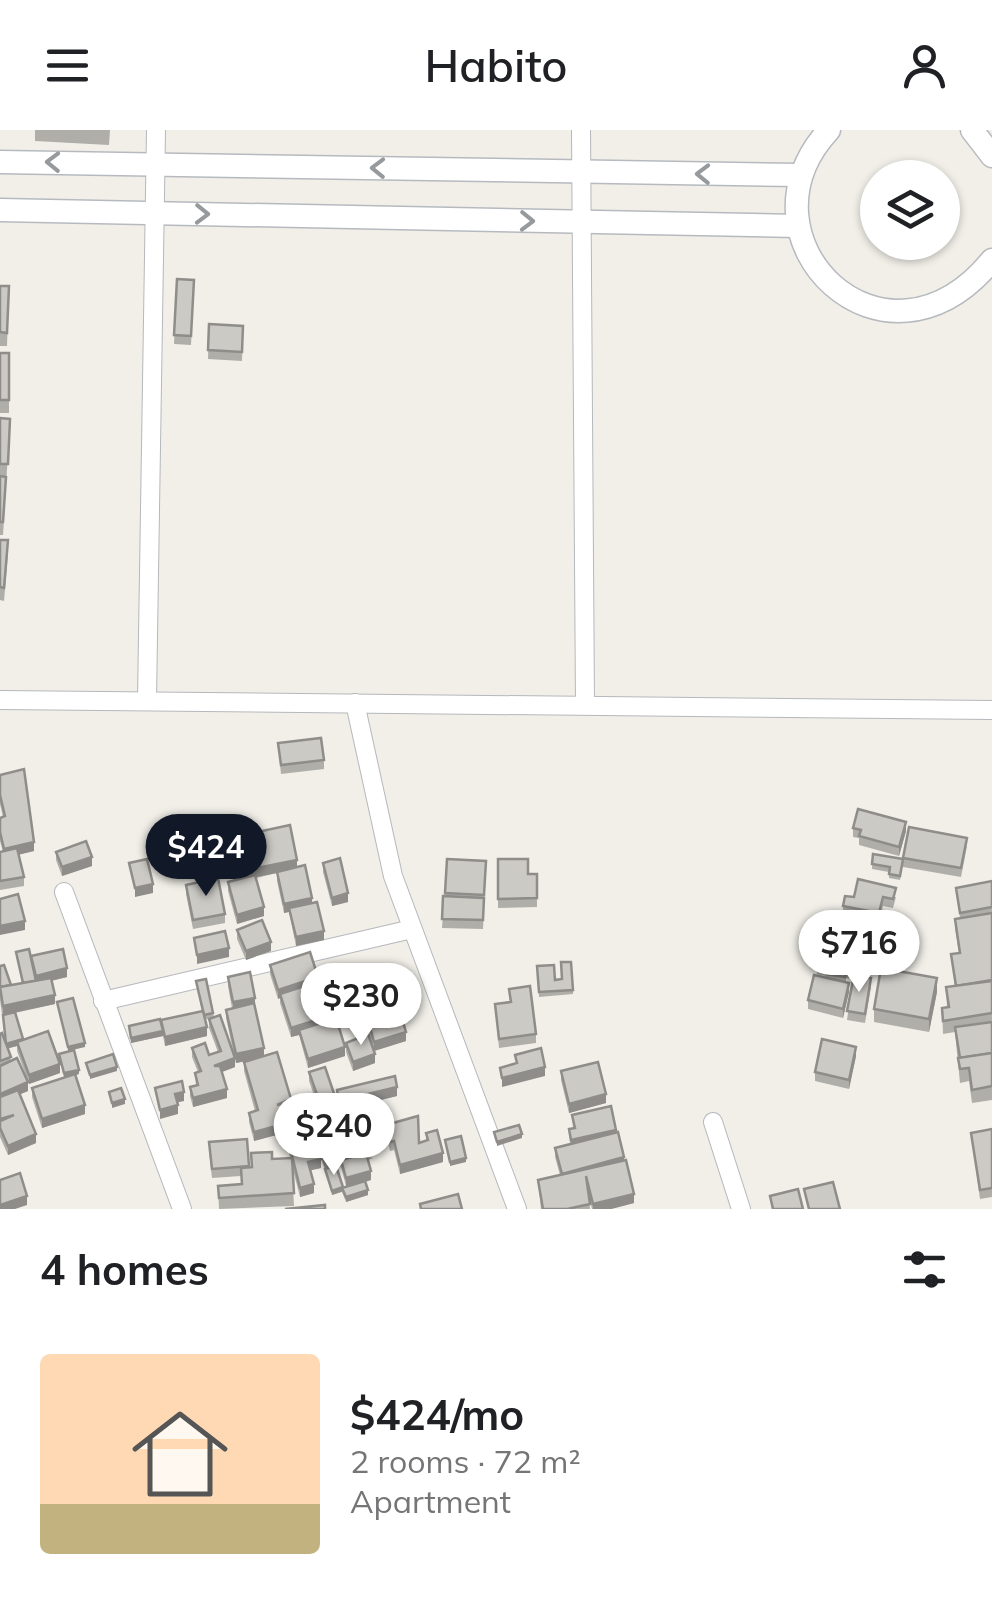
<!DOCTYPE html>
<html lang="en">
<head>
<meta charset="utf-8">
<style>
	body { margin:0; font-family:Mulish,sans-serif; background:#f2f2f2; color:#202124; height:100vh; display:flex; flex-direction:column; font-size:38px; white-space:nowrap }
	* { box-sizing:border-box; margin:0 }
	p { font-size:32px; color:#757577 }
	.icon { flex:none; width:55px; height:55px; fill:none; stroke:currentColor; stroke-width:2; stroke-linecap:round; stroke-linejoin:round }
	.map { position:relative; height:1079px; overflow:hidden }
	.drawer { display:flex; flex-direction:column; background:#fff; flex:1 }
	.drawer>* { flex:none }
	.fabs { position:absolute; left:860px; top:30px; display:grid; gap:20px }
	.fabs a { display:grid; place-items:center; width:100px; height:100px; border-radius:50%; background:#fff; box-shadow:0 2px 8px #0004; font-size:50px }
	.price { position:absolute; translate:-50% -85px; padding:0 22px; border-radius:35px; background:#fff; color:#222; font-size:32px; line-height:65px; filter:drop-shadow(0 2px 5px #0008) }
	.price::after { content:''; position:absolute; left:50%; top:60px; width:30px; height:22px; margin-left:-15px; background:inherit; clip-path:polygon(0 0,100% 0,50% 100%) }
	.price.current { background:#111827; color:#fff }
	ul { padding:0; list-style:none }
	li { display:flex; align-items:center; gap:30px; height:250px; padding:0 40px }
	li span { display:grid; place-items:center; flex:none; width:280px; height:200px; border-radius:10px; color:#555 }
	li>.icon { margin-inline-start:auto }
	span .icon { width:120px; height:120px; fill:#fffc; stroke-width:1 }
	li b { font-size:42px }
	h2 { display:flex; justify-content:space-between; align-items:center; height:120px; padding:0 40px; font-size:42px }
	header { display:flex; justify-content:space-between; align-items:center; height:130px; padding:0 40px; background:#fff; font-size:45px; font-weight:600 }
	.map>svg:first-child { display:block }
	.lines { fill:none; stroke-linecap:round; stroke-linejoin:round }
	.street-casing { stroke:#b5b8bc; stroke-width:20 }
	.secondary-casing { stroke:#b6babf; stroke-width:25 }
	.street { stroke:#fff; stroke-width:18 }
	.secondary { stroke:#fff; stroke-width:22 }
	.wall { fill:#afaea9; fill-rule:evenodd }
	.shaded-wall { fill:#8f8d8a }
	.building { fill:#cccac5; stroke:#8f8d8a; stroke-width:2.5 }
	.oneway { stroke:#979a9d }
</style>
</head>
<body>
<header><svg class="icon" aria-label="menu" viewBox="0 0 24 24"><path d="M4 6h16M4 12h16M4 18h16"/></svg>Habito<svg class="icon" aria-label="person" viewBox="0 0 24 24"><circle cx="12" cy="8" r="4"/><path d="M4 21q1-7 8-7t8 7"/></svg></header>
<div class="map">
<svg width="992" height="1079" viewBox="0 0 992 1079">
	<rect width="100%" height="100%" fill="#f1efe8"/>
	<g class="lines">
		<defs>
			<g id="street">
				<path d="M581 0 585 575"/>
				<path d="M0 570 992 580"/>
				<path d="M147 570 156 0"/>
				<path d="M355 573 393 746 517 1079"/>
				<path d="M64 762 182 1079"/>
				<path d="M103 871 412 799"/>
				<path d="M713 992 741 1079"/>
			</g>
			<g id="secondary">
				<path d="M829 0C729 108 884 262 992 130"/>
				<path d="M972 0 992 26"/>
				<path d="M0 32 800 45"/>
				<path d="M0 80 797 96"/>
			</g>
		</defs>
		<use href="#street" class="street-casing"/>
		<use href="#secondary" class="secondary-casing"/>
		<use href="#street" class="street"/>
		<use href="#secondary" class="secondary"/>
	</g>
	<g class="wall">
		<path d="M35 0H110L109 15 35 11Z"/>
		<path d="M177 149 194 150 191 215 174 214Z"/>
		<path d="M0 156H9L7 216H0Z"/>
		<path d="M209 194 243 196 242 231 208 229Z"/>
		<rect x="0" y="223" width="9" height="60"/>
		<path d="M0 288 10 289 3 405H0Z"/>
		<path d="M0 410 8 424 4 471 0 470Z"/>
		<path d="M278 613 324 630V639L281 644Z"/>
		<path d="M0 645 34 721 18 725 24 747V756L0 760V722H3L0 711V688L3 687 0 674Z"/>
		<path d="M853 698 906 701 899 726 859 715V708L853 707Z"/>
		<path d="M244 705 297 737 312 773 324 810 296 816 289 782 284 783 277 751V743L256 748 264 786 237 794 228 761V752L251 746 244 714Z"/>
		<path d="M967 716 961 747 903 737V728Z"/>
		<path d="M56 722 92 736 62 746 56 730Z"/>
		<path d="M873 724 903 733 900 750 889 748V742L872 739Z"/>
		<path d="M447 729 486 731 483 799 442 798Z"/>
		<path d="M498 729 528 744H537V777L498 778Z"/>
		<path d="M323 733 348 772 332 776 323 742Z"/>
		<path d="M992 751V970L972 973 969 951 960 953 955 902 943 904 942 878 947 877 946 857 955 856 951 824 959 823 955 798V789L960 788 956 758Z"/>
		<path d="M186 755 225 784V793L193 799 186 764Z"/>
		<path d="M854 767H896L893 778 883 776 873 822 836 813V804L846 786 843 785V776Z"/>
		<path d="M237 800 271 821 246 830 237 809Z"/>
		<path d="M16 822 67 847 52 851 55 874 15 883 23 910 60 943 29 954 17 921V916L8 918 11 931 28 961 20 964 36 1013 8 1025 0 1007V904L6 913 0 870V836L11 855 22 853Z"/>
		<path d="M862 830 860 846 871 857 865 893 847 890 853 849 846 848V852L849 862 843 888 808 879V870L826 848V846L817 844V836Z"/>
		<path d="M270 835 318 852 345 926 308 938 299 905 291 907 280 873V868L278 869 270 844Z"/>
		<path d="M537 836 555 850 562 849 573 860V864L539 867Z"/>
		<path d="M228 847 255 876 264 926 291 971 302 998 254 1011 249 992V983L255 981 244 941V932L252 930 236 933 235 930V937L222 942 227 968 193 977 190 966V957L196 956 195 943 198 942 192 927V918L209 925 218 922 209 898V889L212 888 205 889 207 906 165 916 163 906 131 913 129 896 161 895 202 881 196 851 234 925 226 888V880L232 878 228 856Z"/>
		<path d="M509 859 536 904V913L499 918 495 874 510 872Z"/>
		<path d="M937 862 929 902 874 892V879Z"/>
		<path d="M356 885 406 911 374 921 375 933 353 941 346 922V913L360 907 356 894Z"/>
		<path d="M59 924 79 944 75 945 85 984 42 998 32 967V958L64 948Z"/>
		<path d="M856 926 849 959 815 951V942Z"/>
		<path d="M561 941 606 973 569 983 561 950Z"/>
		<path d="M309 942 337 969V960L397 966 340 980 344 1002 333 1007 336 1019 373 1028 368 1030 371 1050 365 1052 368 1065 346 1072 342 1062 332 1065 317 1014V1009L328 1006 309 951ZM341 1037 346 1056 343 1058 337 1038Z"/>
		<path d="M572 985 616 1002 634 1073 611 1079H592L589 1067 590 1079H541L538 1050 560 1045 555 1027V1018L570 1014 569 999 573 998Z"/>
		<path d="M386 995 419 1013 426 1011V1003L443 1032 400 1044 394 1020 390 1021 386 1004Z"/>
		<path d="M992 999V1067L980 1069 971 1003Z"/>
		<path d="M287 1005 303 1022 321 1038 310 1040 314 1063 300 1067 292 1036 294 1076 219 1079 218 1056 241 1054V1046L212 1048 209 1021 251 1037V1023L272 1029 290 1028 287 1014Z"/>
	</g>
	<g class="shaded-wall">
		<path d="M906 692V701L899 726V717Z"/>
		<path d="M34 712V721L4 728V719Z"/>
		<path d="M92 727V736L62 746V737Z"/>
		<path d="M297 730V739L252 748V739Z"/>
		<path d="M153 754V763L135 767V758Z"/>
		<path d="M348 763V772L332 776V768Z"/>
		<path d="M312 768V777L284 783V774Z"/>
		<path d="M264 777V786L237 794V785Z"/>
		<path d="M879 788V797L873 822V813Z"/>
		<path d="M25 791V800L0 805V796Z"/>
		<path d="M324 801V810L296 816V807Z"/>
		<path d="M271 812V821L246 830V821Z"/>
		<path d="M229 818V827L197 834V825Z"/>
		<path d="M67 838V847L36 854V846Z"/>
		<path d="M318 847V856L280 864V868L278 869V860Z"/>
		<path d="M937 848V862L929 902V889Z"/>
		<path d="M849 853V862L843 888V879Z"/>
		<path d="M55 865V874L3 885V876Z"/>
		<path d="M255 868V876L233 881V872Z"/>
		<path d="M332 885V894L299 900V905L291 907V898Z"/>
		<path d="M207 897V906L165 916V907Z"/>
		<path d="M163 901V906L131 913V908Z"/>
		<path d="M406 902V911L374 921V912Z"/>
		<path d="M23 909 17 912V916L6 919V914Z"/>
		<path d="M85 913V917L68 921V917Z"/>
		<path d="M345 917V926L308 938V929Z"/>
		<path d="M856 917V926L849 959V950Z"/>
		<path d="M264 918V927L236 933V924Z"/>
		<path d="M375 924V933L353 941V932Z"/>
		<path d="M235 928V937L214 945V936Z"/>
		<path d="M60 934V943L29 954V945Z"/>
		<path d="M117 937V941L90 949V945Z"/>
		<path d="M545 937V946L502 957V948Z"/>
		<path d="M79 940V944L64 948V943Z"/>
		<path d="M28 952V961L0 973V964Z"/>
		<path d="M397 957V966L339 980V971Z"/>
		<path d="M227 959V968L193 977V968Z"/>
		<path d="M184 962V971L175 973V964Z"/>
		<path d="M606 964V973L569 983V974Z"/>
		<path d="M125 969V974L112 978V973Z"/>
		<path d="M85 975V984L42 998V989Z"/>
		<path d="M178 975V984L160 989V980Z"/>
		<path d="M302 989V998L254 1011V1002Z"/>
		<path d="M344 993V1002L329 1008V999Z"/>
		<path d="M616 1000V1009L571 1019V1010Z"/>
		<path d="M36 1004V1013L8 1025V1016Z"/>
		<path d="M522 1004V1008L497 1016V1012Z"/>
		<path d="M443 1023V1032L400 1044V1035Z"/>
		<path d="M624 1027V1036L562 1044Z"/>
		<path d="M466 1028V1032L450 1036V1032Z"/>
		<path d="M321 1029V1038L308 1041V1032Z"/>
		<path d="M371 1041V1050L346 1057V1048Z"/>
		<path d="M314 1054V1063L300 1067V1058Z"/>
		<path d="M343 1057V1061L332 1065V1061Z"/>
		<path d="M368 1060V1065L346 1072V1067Z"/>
		<path d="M634 1064V1073L611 1079H593V1074Z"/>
		<path d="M27 1066V1075L15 1079H0V1075Z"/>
	</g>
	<g class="building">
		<path d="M177 149 194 150 191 206 174 205Z"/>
		<path d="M0 156H9L7 203 0 202Z"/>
		<path d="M209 194 243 196 242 222 208 220Z"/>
		<rect x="0" y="223" width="9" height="47"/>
		<path d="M0 288 10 289 8 334H0Z"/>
		<path d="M0 346 6 347 3 392H0Z"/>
		<path d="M0 410H8L4 458 0 457Z"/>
		<path d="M321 608 324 630 281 635 278 613Z"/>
		<path d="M24 639 34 712 4 719 0 702V688L5 686 0 665V645Z"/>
		<path d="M858 679 906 692 899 717 859 706 861 700 853 698Z"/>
		<path d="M290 695 297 730 252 739 244 705Z"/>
		<path d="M909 697 967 708 961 738 903 728Z"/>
		<path d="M86 711 92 727 62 737 56 722Z"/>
		<path d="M17 718 24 747 0 751V722Z"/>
		<path d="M873 724 903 729 900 746 889 744 890 737 872 734Z"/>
		<path d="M340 728 348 763 332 768 323 733Z"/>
		<path d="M147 729 153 754 135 758 129 733Z"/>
		<path d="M447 729 486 731 484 765 445 763Z"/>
		<path d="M498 729H528V744H537V768L498 769Z"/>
		<path d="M305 735 312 768 284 774 277 742Z"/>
		<path d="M255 745 264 777 237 785 228 752Z"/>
		<path d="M218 748 225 784 193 790 186 755Z"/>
		<path d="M858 749 896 758 893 769 883 767 879 783 843 776 845 766 854 767Z"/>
		<path d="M992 751V777L960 783 956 758Z"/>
		<path d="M18 764 25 791 0 796V769Z"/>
		<path d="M443 766 484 768 483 790 442 789Z"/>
		<path d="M317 772 324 801 296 807 289 778Z"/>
		<path d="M848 781 879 788 873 813 836 804Z"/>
		<path d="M992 783V850L956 856 951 824 960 823 955 789Z"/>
		<path d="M262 790 271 812 246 821 237 800Z"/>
		<path d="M225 801 229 818 197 825 194 808Z"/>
		<path d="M821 814 862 821 859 841 846 839 845 847 826 844 827 837 817 836Z"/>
		<path d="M29 819 36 851 23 853 16 822Z"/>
		<path d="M63 819 67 838 36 846 31 826Z"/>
		<path d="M310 822 318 847 278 860 270 835Z"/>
		<path d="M561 832H571L573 860 539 862 537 836 554 835 555 850 562 849Z"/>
		<path d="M4 835 11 855 0 857V836Z"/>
		<path d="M881 838 937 848 929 889 874 879Z"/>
		<path d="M250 842 255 868 233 872 228 847Z"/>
		<path d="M814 845 849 853 843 879 808 870Z"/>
		<path d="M854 845 871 848 865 884 847 881Z"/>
		<path d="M51 848 55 865 3 876 0 857Z"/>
		<path d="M206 849 213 883 204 885 196 851Z"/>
		<path d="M320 851 332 885 291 898 280 864Z"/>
		<path d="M992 851V883L943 891 942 878 949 877 946 857Z"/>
		<path d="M530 856 536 904 499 909 495 874 511 872 509 859Z"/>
		<path d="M73 868 85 913 68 917 57 872Z"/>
		<path d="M397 872 406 902 374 912 371 901 362 904 356 885Z"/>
		<path d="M254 873 264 918 236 924 226 880Z"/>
		<path d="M203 881 207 897 165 907 161 890Z"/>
		<path d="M15 882 23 909 6 914 3 885Z"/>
		<path d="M220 885 235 928 214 936H220L227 959 193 968 190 957 198 955 195 943 201 941 192 918 205 913 209 925 221 921 209 889Z"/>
		<path d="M336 888 345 917 308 929 299 900Z"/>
		<path d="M160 889 163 901 131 908 129 896Z"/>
		<path d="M992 892V923L960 928 955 897Z"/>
		<path d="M48 901 60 934 29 945 17 912Z"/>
		<path d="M2 903 11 927 0 931V904Z"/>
		<path d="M368 904 375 924 353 932 346 913Z"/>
		<path d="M822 909 856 917 849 950 815 942Z"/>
		<path d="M541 918 545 937 502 948 500 938 517 933 515 925Z"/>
		<path d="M74 920 79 940 64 943 59 924Z"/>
		<path d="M277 922 291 969 277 975 297 970 302 989 254 1002 249 983 258 980 244 932Z"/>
		<path d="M992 923V956L972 960 969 938 960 939 958 928Z"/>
		<path d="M113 924 117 937 90 945 86 933Z"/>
		<path d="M17 928 28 952 0 964V936Z"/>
		<path d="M598 932 606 964 569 974 561 941Z"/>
		<path d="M325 937 344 993 329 999 309 942Z"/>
		<path d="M75 944 85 975 42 989 32 958Z"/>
		<path d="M395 946 397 957 339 971 337 960Z"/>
		<path d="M182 951 184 962 175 964 178 975 160 980 155 958Z"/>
		<path d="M121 958 125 969 112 973 109 962Z"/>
		<path d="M18 960 36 1004 8 1016 0 998V991L14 985 0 989V967Z"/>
		<path d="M611 976 616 1000 571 1010 569 999 575 998 572 985Z"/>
		<path d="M418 986 419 1013 428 1010 426 1003 437 1000 443 1023 400 1035 394 1011 390 1012 386 995Z"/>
		<path d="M519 995 522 1004 497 1012 494 1002Z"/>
		<path d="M992 999V1058L980 1060 971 1003Z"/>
		<path d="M297 1002 303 1022 318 1018 321 1029 308 1032 314 1054 300 1058 287 1005Z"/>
		<path d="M618 1002 624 1027 562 1044 555 1018Z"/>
		<path d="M332 1005 336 1019 369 1010 373 1024 366 1026V1023L341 1030 342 1032 326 1037 317 1009Z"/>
		<path d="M461 1006 466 1028 450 1032 445 1010Z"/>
		<path d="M247 1009 249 1036 212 1039 209 1012Z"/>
		<path d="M272 1022V1029L292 1028 294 1063 219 1068 218 1056 242 1054 241 1038 252 1037 251 1023Z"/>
		<path d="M366 1023 371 1041 346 1048 341 1030Z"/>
		<path d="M626 1030 634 1064 593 1074 586 1046 590 1074 567 1079H543L538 1050Z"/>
		<path d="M336 1036 343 1057 332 1061 325 1039Z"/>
		<path d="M20 1043 27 1066 0 1075V1050Z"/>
		<path d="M365 1051 368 1060 346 1067 342 1058Z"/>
		<path d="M833 1052 840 1079H809L804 1059Z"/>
		<path d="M798 1059 803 1079H773L770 1066Z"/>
		<path d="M458 1064 462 1079H421L420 1074Z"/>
		<path d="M325 1075V1079H285Z"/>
	</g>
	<defs><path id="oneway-chevron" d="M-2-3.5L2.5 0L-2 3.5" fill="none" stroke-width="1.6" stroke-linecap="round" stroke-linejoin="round" transform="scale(2.5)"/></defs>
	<g class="oneway">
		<use href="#oneway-chevron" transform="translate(53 32) rotate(-179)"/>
		<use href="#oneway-chevron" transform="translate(378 38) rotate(-179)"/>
		<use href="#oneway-chevron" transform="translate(703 44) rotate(-179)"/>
		<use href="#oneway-chevron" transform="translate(202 84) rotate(1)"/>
		<use href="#oneway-chevron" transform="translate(527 91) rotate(1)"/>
	</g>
</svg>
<div class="fabs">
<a><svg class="icon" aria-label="layers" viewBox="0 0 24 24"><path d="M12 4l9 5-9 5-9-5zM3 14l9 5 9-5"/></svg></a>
</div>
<b class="price current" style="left:206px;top:769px">$424</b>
<b class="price" style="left:859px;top:865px">$716</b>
<b class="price" style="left:361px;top:918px">$230</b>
<b class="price" style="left:334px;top:1048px">$240</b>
</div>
<section class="drawer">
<h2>4 homes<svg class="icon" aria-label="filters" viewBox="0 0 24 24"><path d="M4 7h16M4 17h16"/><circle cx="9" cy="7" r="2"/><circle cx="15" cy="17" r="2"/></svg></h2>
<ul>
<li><span style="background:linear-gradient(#ffd9b3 75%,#c2b280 0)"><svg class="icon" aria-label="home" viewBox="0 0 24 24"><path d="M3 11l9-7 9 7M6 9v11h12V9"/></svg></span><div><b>$424/mo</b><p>2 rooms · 72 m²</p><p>Apartment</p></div></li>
</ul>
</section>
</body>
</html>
